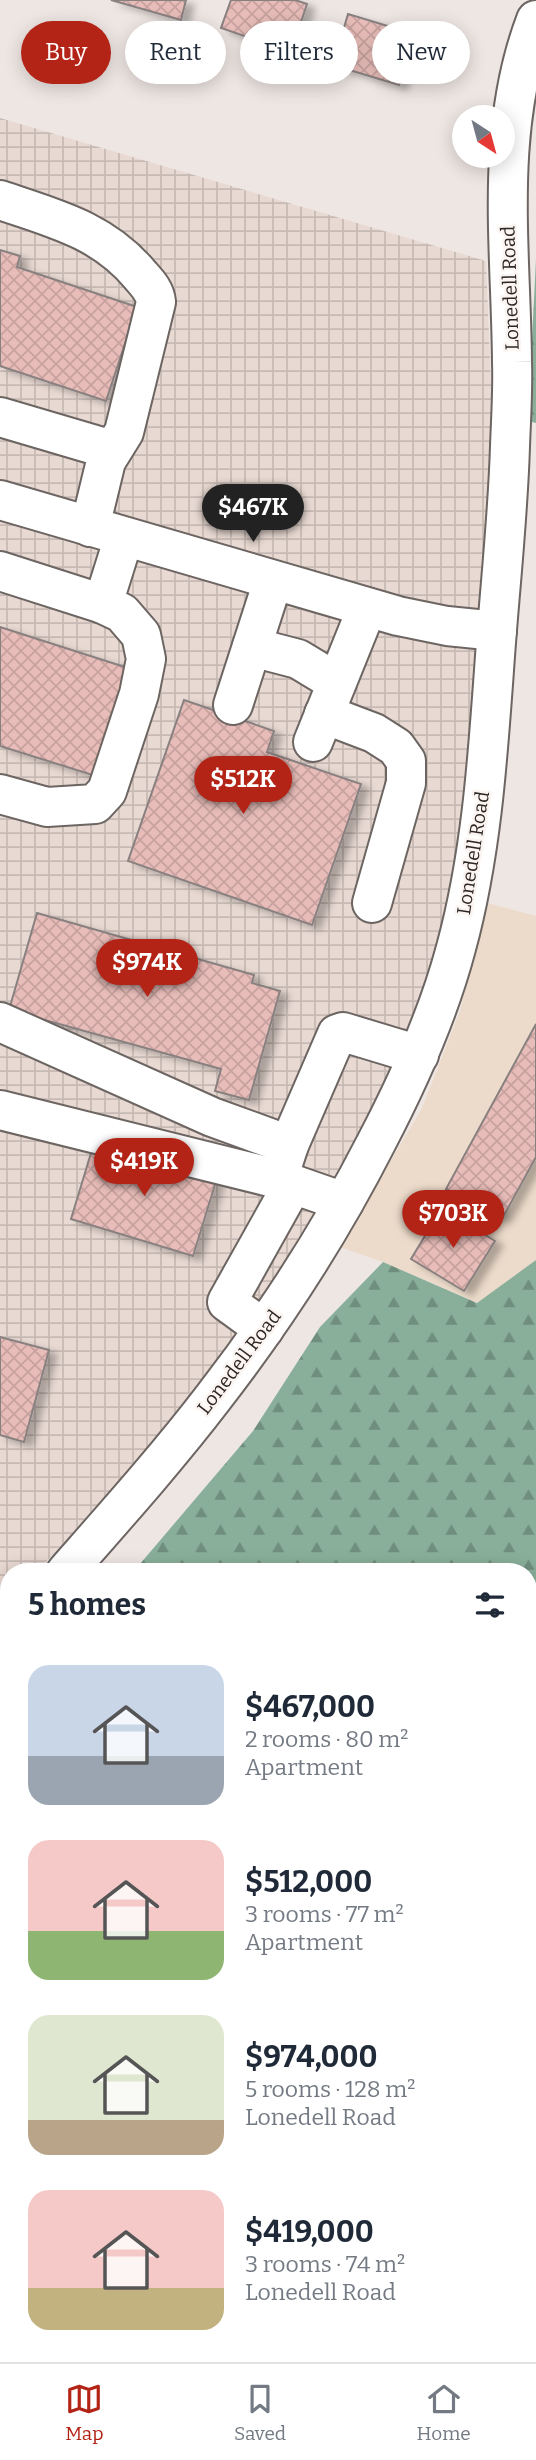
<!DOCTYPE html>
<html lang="en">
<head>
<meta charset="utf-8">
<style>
	body { margin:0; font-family:Bitter,serif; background:#f2f2f3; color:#1f2937; height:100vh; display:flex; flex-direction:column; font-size:26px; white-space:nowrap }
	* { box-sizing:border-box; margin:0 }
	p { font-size:23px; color:#747a83 }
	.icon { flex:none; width:38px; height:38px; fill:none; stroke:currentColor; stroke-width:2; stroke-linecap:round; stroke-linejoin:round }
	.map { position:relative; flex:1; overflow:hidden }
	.panel { position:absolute; left:0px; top:1563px; width:537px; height:800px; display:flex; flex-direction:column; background:#fff; border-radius:28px 28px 0 0; box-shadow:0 4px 18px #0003 }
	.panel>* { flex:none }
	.hud { position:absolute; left:21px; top:21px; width:495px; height:63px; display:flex; gap:14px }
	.needle { width:46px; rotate:144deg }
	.tools { position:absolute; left:452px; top:105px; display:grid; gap:14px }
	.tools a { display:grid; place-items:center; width:63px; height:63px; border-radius:50%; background:#fff; box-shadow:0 4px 18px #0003; font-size:35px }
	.price { position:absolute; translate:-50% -60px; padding:0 16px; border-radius:24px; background:#b32417; color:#fff; font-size:23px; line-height:46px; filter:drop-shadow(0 2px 4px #0008) }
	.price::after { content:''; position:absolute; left:50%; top:42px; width:21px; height:16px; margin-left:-10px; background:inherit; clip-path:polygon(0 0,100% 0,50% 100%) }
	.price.active { background:#222; color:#fff }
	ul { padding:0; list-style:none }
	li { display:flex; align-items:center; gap:21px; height:175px; padding:0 28px }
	li span { display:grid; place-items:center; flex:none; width:196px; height:140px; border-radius:21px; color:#555 }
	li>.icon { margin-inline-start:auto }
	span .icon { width:84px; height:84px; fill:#fffc; stroke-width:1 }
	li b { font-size:30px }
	h2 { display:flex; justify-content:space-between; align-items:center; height:84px; padding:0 28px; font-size:30px }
	.chip { padding:0 24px; border-radius:32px; background:#fff; box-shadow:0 4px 18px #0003; font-size:24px; line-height:63px }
	.chip.active { background:#b32417; color:#fff }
	.dock { display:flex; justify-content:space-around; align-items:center; height:98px; border-top:2px solid #e0e1e3; background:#fff; font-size:19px; color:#747a83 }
	.dock a { display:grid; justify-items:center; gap:4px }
	.dock .active { color:#b32417 }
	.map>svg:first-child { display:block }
	.commercial { fill:#ecdbca }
	.industrial { fill:url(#industrial-grid) }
	.forest { fill:url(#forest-firs) }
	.water { fill:url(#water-waves) }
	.building { fill:url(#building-cross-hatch); stroke:#898180; stroke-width:2; filter:url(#shadow) }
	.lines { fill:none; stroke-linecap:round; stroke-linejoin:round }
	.minor-casing { stroke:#6c6562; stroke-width:42 }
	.minor { stroke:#fff; stroke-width:38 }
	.labels { text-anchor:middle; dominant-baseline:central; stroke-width:5; stroke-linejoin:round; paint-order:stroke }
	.street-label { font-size:19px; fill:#2a2726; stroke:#fbf4f0 }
</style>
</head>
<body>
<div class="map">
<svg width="536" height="2362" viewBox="0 0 536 2362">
	<defs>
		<pattern id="industrial-grid" width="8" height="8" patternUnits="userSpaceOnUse" patternTransform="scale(1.75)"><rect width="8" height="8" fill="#e8d9d2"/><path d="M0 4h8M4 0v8" fill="none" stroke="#c7bab4"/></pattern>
		<pattern id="forest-firs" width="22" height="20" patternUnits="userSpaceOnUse" patternTransform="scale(1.75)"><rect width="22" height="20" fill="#89af9a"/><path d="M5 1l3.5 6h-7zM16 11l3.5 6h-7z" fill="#708e7d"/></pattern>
		<pattern id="water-waves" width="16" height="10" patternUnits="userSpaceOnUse" patternTransform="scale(1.75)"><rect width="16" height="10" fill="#a9dadc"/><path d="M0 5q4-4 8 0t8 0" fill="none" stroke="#92bbbd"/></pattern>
		<pattern id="building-cross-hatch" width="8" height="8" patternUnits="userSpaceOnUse" patternTransform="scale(1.75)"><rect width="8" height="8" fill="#e8bdb9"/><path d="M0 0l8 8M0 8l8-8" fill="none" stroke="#c7a29f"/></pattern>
		<filter id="shadow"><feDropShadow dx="8" dy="4.5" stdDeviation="3.5" flood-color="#0004"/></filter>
	</defs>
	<rect width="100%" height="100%" fill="#eee6e3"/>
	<path class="commercial" d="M487 903 536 916V1260L478 1303 383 1262 340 1247 422 1108 460 1011Z"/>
	<path class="industrial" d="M0 118 486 261 493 434 463 814 449 899 427 980 395 1058 354 1144 311 1220 241 1330 133 1465 38 1571 9 1572V1605L0 1615Z"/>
	<g class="forest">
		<path d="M536 259V423L528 421Z"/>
		<path d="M536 1260V1672L529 1679 528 1572 134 1571 253 1431 320 1327 383 1262 477 1303Z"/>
		<path d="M9 1720V2126L0 2134V1730Z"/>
	</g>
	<path class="water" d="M536 1761V2362H0V2237L9 2229V2354H528V1767Z"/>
	<g class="building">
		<path d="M111 0H186L181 20Z"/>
		<path d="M231 0H295L307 4 291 52 221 28Z"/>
		<path d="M348 14 414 34 399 85 333 65Z"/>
		<path d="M0 250 20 256 17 267 137 307 106 401 0 366Z"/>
		<path d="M0 627 134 670 99 777 0 746Z"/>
		<path d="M184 700 274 731 267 752 361 784 312 925 128 861Z"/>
		<path d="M37 913 254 975 252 983 280 991 249 1100 215 1091 221 1069 9 1010Z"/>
		<path d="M536 1024V1157L502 1219 446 1189Z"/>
		<path d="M95 1140 217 1178 193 1256 71 1219Z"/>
		<path d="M442 1208 495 1241 464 1291 411 1259Z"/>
		<path d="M0 1337 49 1350 24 1442 0 1435Z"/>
	</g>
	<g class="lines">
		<defs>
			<g id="minor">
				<path d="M0 200C53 218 103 230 140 275 148 284 155 291 156 302L124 432 106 461 90 527"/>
				<path d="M0 417 112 450"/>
				<path d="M0 500 398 616 447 626 497 631"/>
				<path d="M0 571 103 604"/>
				<path d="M252 647 298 659 336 682"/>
				<path d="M233 705 273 581"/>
				<path d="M324 714 374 733 396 747 406 761V783L372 903"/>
				<path d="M313 742 367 608"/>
				<path d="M0 794 47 807 95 804 107 791 139 694 146 659 141 635 122 613 103 604 124 537"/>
				<path d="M0 1022 212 1117 289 1145 278 1179"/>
				<path d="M0 1110 278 1179 344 1202"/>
				<path d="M289 1145 337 1034 343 1032 419 1055"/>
				<path d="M264 1329 227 1302 293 1184"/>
				<path d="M66 1572C116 1515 167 1458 213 1398 275 1318 330 1233 376 1143 409 1080 438 1016 456 948 482 853 488 754 495 656 500 586 508 516 510 446 511 418 513 390 512 362 511 247 494 130 536 20"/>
				<path d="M0 1646 9 1636"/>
			</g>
		</defs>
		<use href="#minor" class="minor-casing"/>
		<use href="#minor" class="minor"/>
	</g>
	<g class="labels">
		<g class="street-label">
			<text transform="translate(510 288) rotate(-92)">Lonedell Road</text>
			<text transform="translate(473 853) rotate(-81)">Lonedell Road</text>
			<text transform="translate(239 1362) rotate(-53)">Lonedell Road</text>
		</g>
	</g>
</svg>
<div class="tools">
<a><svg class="needle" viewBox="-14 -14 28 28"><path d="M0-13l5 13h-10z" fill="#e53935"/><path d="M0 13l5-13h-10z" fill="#747a83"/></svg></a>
</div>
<b class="price active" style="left:253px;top:544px">$467K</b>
<b class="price" style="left:243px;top:816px">$512K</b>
<b class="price" style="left:147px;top:999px">$974K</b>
<b class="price" style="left:144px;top:1198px">$419K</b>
<b class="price" style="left:453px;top:1250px">$703K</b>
<div class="hud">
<a class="chip active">Buy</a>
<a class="chip">Rent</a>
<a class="chip">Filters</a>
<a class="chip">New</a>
</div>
<section class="panel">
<h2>5 homes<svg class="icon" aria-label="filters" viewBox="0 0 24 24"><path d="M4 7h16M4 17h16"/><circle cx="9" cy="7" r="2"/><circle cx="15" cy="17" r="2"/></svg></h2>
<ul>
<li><span style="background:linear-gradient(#c9d6e8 65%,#9aa5b1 0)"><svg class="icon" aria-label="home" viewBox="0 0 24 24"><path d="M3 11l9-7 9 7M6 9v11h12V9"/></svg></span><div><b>$467,000</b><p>2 rooms · 80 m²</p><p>Apartment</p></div></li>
<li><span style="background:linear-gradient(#f6c9c9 65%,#8fb573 0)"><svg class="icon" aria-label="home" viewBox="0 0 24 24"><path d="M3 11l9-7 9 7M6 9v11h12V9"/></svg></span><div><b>$512,000</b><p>3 rooms · 77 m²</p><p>Apartment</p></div></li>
<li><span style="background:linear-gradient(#dfe7d0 75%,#b9a48a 0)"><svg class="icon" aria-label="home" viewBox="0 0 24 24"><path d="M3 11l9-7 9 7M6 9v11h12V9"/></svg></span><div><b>$974,000</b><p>5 rooms · 128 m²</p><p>Lonedell Road</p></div></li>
<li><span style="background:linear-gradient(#f6c9c9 70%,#c2b280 0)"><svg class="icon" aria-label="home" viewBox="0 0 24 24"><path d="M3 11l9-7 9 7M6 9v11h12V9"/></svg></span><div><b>$419,000</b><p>3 rooms · 74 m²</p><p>Lonedell Road</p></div></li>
</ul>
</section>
</div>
<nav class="dock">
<a class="active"><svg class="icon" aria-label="map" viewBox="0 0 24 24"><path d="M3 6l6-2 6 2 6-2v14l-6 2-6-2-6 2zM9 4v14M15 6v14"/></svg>Map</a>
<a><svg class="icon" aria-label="saved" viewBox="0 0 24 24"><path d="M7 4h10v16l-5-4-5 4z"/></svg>Saved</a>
<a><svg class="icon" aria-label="home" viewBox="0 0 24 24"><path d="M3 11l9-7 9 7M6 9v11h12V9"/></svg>Home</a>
</nav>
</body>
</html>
